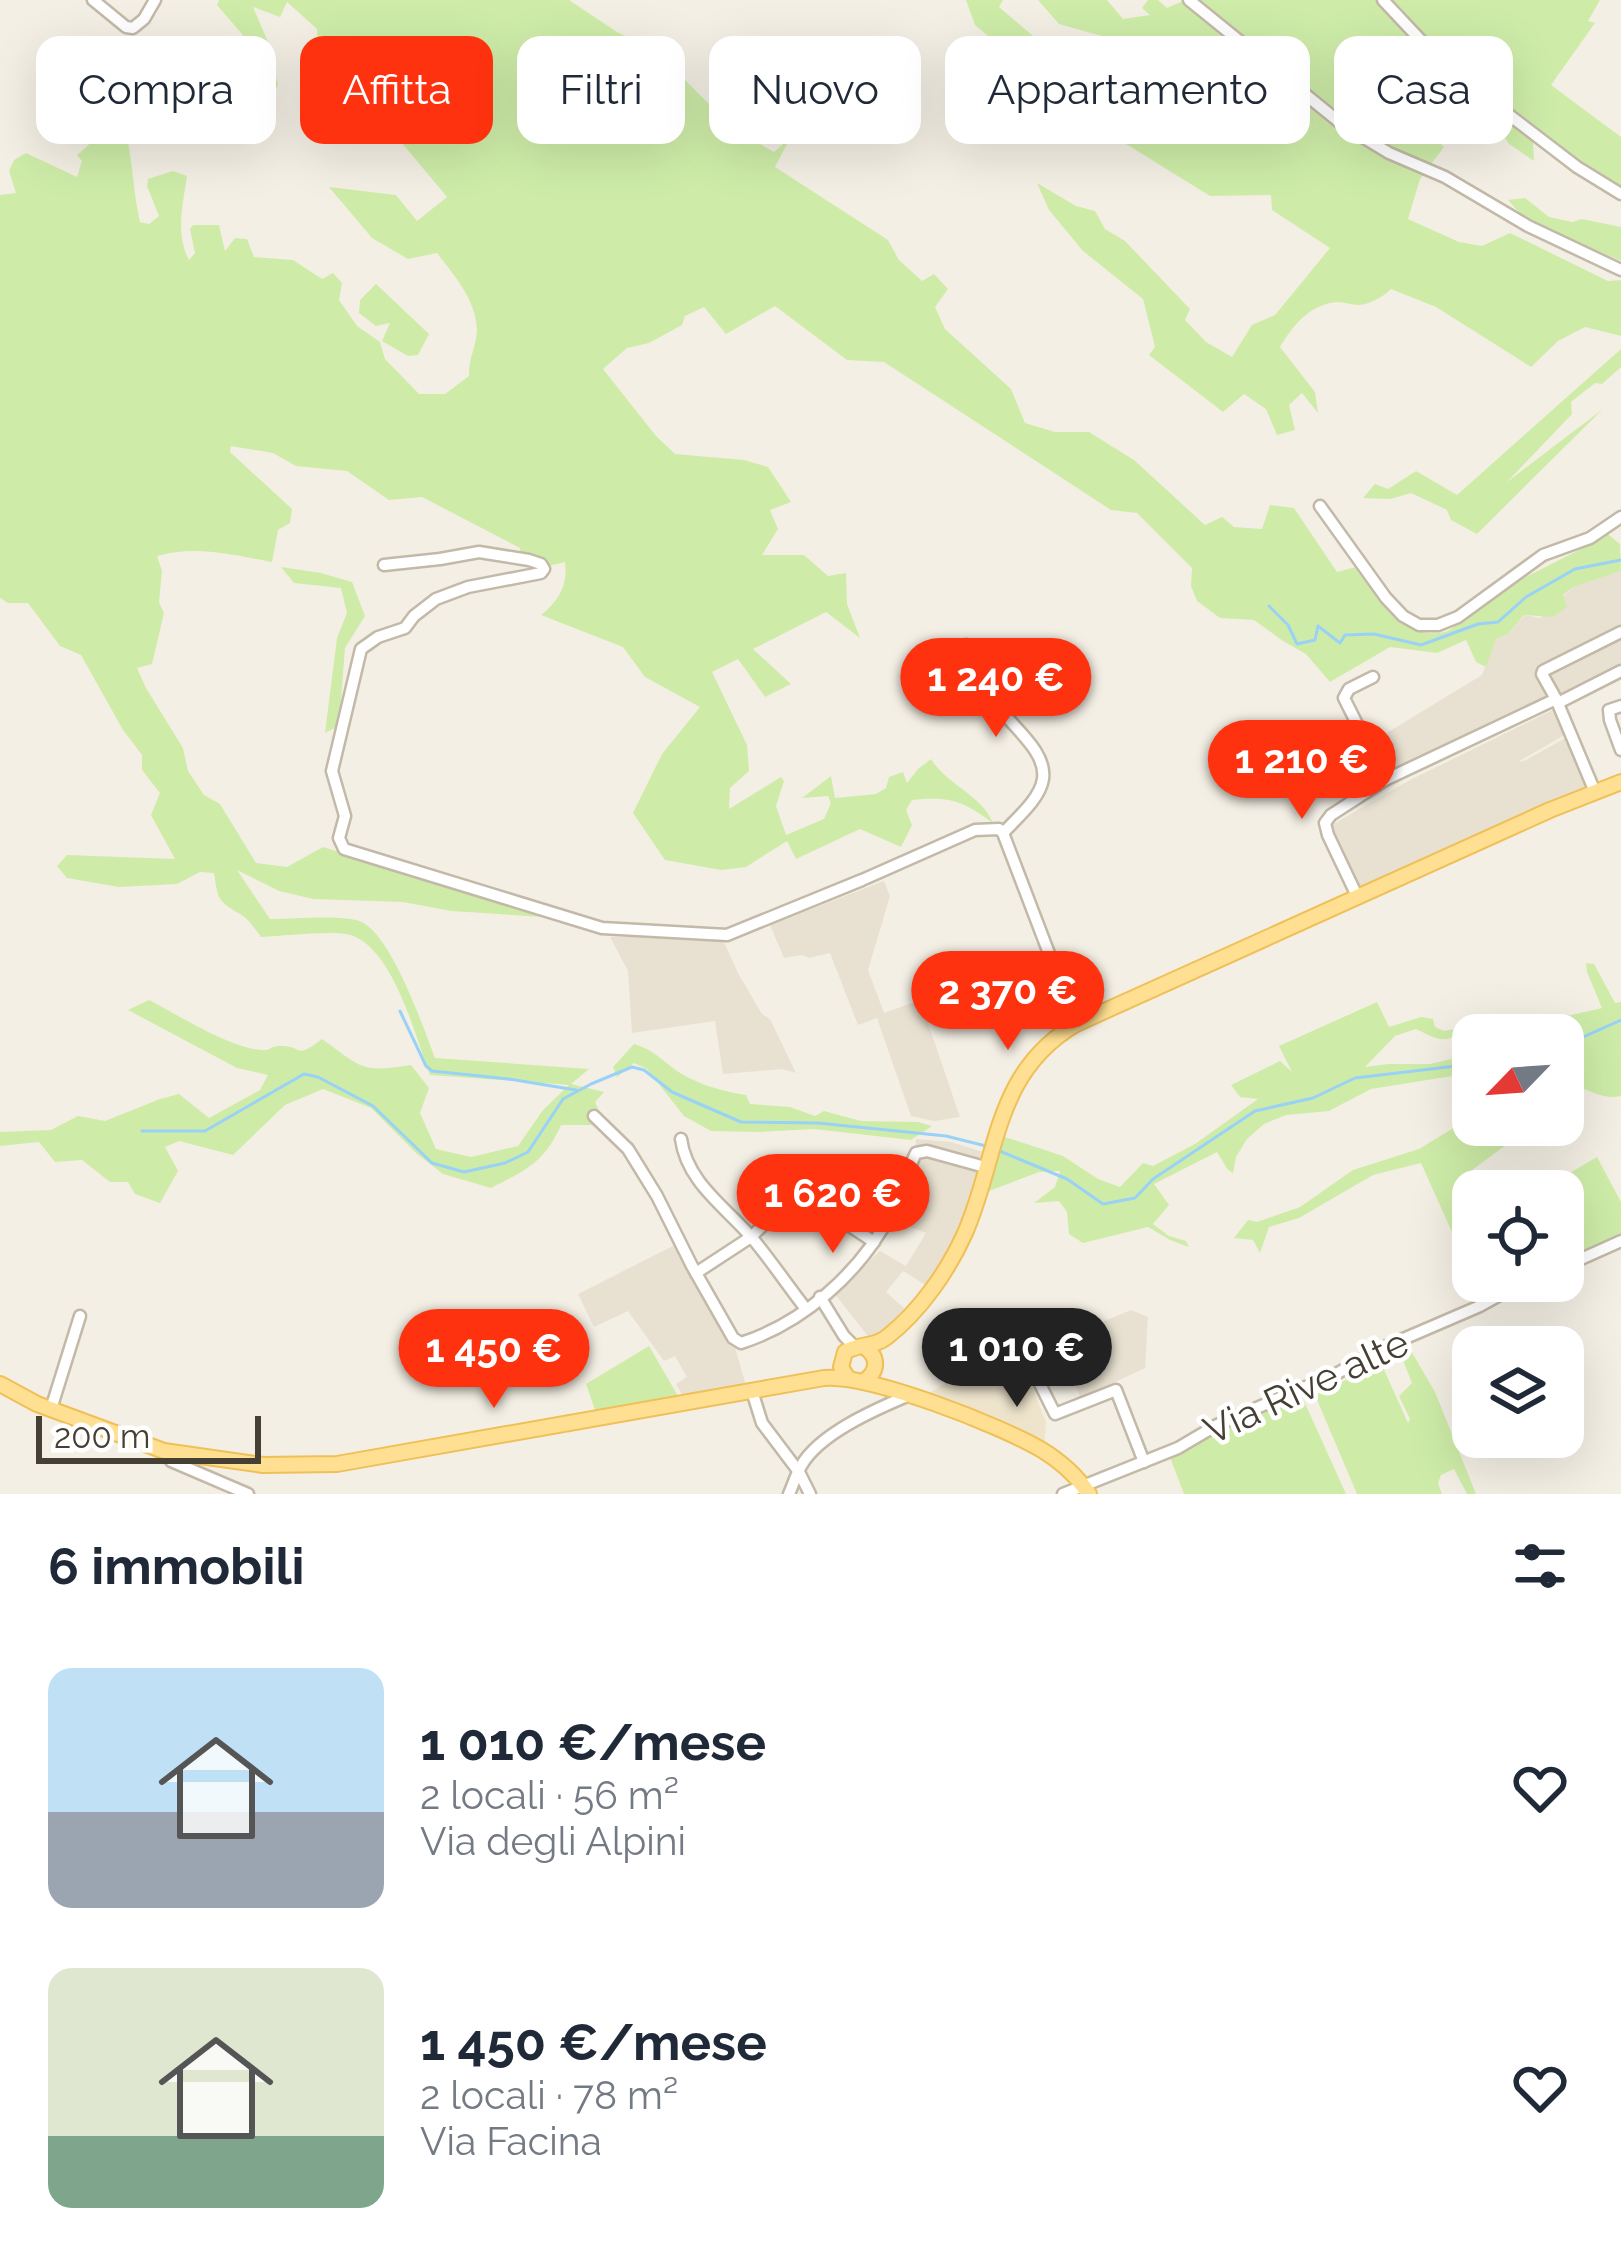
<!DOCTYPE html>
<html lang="it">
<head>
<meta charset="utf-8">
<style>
	body { margin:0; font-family:Raleway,sans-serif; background:#f2f2f3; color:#1f2937; height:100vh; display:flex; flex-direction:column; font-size:45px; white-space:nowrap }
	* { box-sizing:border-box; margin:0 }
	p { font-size:39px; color:#747a83 }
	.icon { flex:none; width:66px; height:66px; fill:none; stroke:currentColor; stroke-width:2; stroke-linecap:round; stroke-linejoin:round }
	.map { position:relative; height:1494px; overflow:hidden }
	.side { display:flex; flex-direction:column; background:#fff; flex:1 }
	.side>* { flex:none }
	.banner { position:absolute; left:36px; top:36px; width:1551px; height:108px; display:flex; gap:24px }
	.needle { width:78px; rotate:245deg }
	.controls { position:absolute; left:1452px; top:1014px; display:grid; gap:24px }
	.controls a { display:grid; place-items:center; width:132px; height:132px; border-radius:24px; background:#fff; box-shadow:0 12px 48px #0002; font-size:60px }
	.scale { position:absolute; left:36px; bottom:30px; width:225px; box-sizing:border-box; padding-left:12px; border:6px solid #463f33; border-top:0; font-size:33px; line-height:42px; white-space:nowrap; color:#463f33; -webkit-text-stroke:9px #fff; paint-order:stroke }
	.price { position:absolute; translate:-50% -102px; padding:0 27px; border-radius:42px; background:#ff320f; color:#fff; font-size:39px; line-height:78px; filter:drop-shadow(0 3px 6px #0008) }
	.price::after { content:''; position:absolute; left:50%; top:72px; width:36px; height:27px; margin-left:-18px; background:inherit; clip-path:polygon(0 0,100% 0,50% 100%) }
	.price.on { background:#222; color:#fff }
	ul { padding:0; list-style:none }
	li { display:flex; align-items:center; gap:36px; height:300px; padding:0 48px }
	li span { display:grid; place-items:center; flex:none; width:336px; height:240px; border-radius:24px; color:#555 }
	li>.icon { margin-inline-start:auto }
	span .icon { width:144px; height:144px; fill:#fffc; stroke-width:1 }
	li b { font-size:51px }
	h2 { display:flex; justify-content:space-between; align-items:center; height:144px; padding:0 48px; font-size:51px }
	.chip { padding:0 42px; border-radius:24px; background:#fff; box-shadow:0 12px 48px #0002; font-size:42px; line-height:108px }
	.chip.on { background:#ff320f; color:#fff }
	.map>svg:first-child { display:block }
	.residential { fill:#e8e1d1 }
	.education { fill:#eee4cc }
	.green { fill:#ceeca8 }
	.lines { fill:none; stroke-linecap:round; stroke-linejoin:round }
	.stream { stroke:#99d1f7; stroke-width:3 }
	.minor-casing { stroke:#c3b9a8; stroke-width:15 }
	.major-casing { stroke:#efc057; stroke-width:18 }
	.minor { stroke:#fff; stroke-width:10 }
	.major { stroke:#ffdf91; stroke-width:14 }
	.labels { text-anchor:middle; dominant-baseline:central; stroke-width:9; stroke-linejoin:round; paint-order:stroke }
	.street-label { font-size:39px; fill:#463f33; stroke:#fff }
</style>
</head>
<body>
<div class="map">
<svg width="1621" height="1494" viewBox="0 0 1621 1494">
	<rect width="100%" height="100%" fill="#f4efe4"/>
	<g class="residential">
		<path d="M1621 571V678L1619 675 1384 783 1370 743 1482 675 1496 639 1508 634 1525 615 1540 618 1573 587Z"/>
		<path d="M1555 709 1568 733 1518 762 1524 761 1569 736 1590 790 1359 896 1330 826 1410 780Z"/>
		<path d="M884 881 890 896 868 970 884 1013 920 1000 960 1117 934 1121 911 1116 877 1018 858 1025 830 953 809 958 802 955 784 958 770 925Z"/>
		<path d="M669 936 724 942 738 973 762 1014 770 1019 796 1073 782 1069 723 1074 715 1021 632 1033 628 971 610 937Z"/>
		<path d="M916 1139 951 1142 983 1152 985 1158 962 1230 945 1260 927 1286 903 1271 886 1292 906 1310 871 1340 835 1294 880 1251 906 1266 926 1233 897 1222 914 1176Z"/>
		<path d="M677 1244 699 1291 735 1348 748 1392 685 1400 676 1384 687 1377 675 1356 664 1361 628 1311 594 1327 578 1294Z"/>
		<path d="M1131 1310 1148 1317 1145 1368 1111 1384 1112 1389 1105 1392 1102 1388 1081 1398 1056 1341Z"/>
	</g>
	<path class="education" d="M1005 1347 1023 1380 1032 1387 1046 1422 1044 1449 924 1396Z"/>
	<g class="green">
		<path d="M219 0H569L617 32 656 51 735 130 774 152 790 138 775 167 888 240 899 260 922 281 934 274 948 289 935 307 945 329 1011 389 1025 423 1055 432H1089L1134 460 1205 525 1222 517 1234 527 1262 529 1270 505 1294 508 1337 572 1356 567C1378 598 1403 644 1448 631L1526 577 1583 548 1602 535H1609L1620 544 1621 571 1573 587 1563 595 1567 607 1553 617 1524 615 1508 634 1496 639 1486 667 1476 662 1466 640 1437 653 1390 647 1330 682 1306 654 1283 641 1254 620 1220 618 1197 601 1191 586 1192 568 1137 513 1111 510 884 362 847 360 775 306 726 334 704 307 685 316 682 325 649 343 627 348 603 369 656 436 675 454 744 460 768 467 791 502 770 510 778 529 762 555H804L828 576 846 573 847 604 860 638 826 612 753 649 791 684 765 697 738 659 712 672 747 745 749 771 730 788 729 809 781 777 784 781 776 806 786 835 824 819 831 803 828 796 802 798 831 776 835 798 876 794 886 788 889 777 903 772 907 783 918 769 931 759C947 785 982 795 993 823 963 801 950 796 912 800L906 810 912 825 901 847 860 829 796 859 787 841 746 867 721 870 665 860 633 813 662 754 700 707 645 677 623 647 541 615C559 600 568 586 565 562L536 569 520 559V548L422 497 389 500 347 471 296 466 273 453 231 446 230 452 292 509 290 523 278 530 272 562C233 555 196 545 157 556L162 571 159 602 164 613 152 664 137 668 146 688 183 748 188 771 204 795 220 804 256 863 287 867 323 847 558 918 451 911 403 902 313 899 279 891 237 870 270 919C296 919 331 915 356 920 389 926 423 1027 435 1058L589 1069 571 1084 604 1092 595 1102 606 1125H561C545 1162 525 1171 491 1188L443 1174 417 1154 371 1108 323 1089 285 1105 233 1155 179 1141 165 1147 178 1171 160 1203 135 1194 128 1182H110L82 1160 55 1162 39 1142 0 1146V1132L51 1130 78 1116 105 1121 160 1099 179 1094 209 1118 260 1090 268 1075 237 1068 128 1010 149 1000C178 1015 230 1048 261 1050 273 1051 268 1046 280 1046 304 1045 293 1061 322 1039 363 1068 360 1073 411 1065L429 1088 420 1113 436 1149 471 1157 518 1146 543 1110 569 1085 430 1075C415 1036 392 942 346 934 325 931 285 936 261 937 255 929 249 919 240 914 218 901 218 900 214 873L200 872 177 884 119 887 67 878 57 866 67 855 175 859 151 815 160 793 142 770V755L123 730 81 655 60 646 28 603H8L0 598V195L16 193 9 171 14 160 26 153 77 177 82 161 77 155C98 139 97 129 126 133 133 162 133 192 140 222L149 224 159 216 147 186 148 179 173 171 187 176C183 205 175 233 189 260L195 253 190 229 193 225H219L225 251 235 238 247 239 254 257 293 260 322 279 333 273 342 283 339 300 357 326 380 342 385 359 419 394H445L469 376C468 359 477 345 477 329 475 298 455 277 437 253L408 259 372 238 329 187 396 195 417 221 447 197 391 130 352 124 320 85 317 29 287 2 280 17 253 7 268 42 278 85 270 99 229 87 244 69 243 53 253 47 217 5Z"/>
		<path d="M966 0H1003L999 7 1108 100 1130 102 1134 80 1111 59 1109 38 1059 24 1038 0H1107L1123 19 1150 15 1142 8 1148 0H1158L1167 8 1185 0H1600L1588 21 1595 23 1551 85 1621 137V197L1533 140 1534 161 1509 144 1487 113 1445 101 1420 107 1414 120 1444 147 1420 179 1408 219 1459 242 1482 246 1510 233 1608 281 1621 280V336L1585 327 1558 341 1531 367 1436 307 1391 289C1383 297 1369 305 1357 305 1351 305 1345 302 1338 302 1310 304 1294 324 1280 347L1315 392 1318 413 1302 393 1289 405 1295 430 1277 435 1266 409 1244 394 1223 412 1149 355 1155 347 1143 299 1083 251 1049 210 1037 183 1076 206 1095 211 1105 229 1125 241 1190 309 1185 320 1206 342 1232 357 1252 325 1275 315 1330 248 1272 210 1271 195 1210 196 1089 121 975 25Z"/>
		<path d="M1525 198 1549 217 1572 222 1582 219 1621 227V261L1525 219 1508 200Z"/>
		<path d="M376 284 429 334 418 355 408 356 382 341 390 323 376 326 359 313 360 300Z"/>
		<path d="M1621 349V367L1602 384 1595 383 1571 402 1572 414 1507 482 1603 409 1477 534 1451 520 1447 510 1411 493 1390 499 1363 498 1375 484 1388 489 1416 471 1457 495Z"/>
		<path d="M281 567 321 573 352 582 365 616 345 648 339 726 325 733 337 638 347 613 341 588 294 583Z"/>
		<path d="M1586 963 1594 964 1615 1003 1621 1002V1096C1596 1101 1587 1084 1563 1086V1035H1525L1535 1028 1543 1017 1571 1015 1602 1008 1587 972Z"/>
		<path d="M1377 1002 1389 1027 1421 1017 1433 1019 1435 1027 1444 1031 1455 1029 1458 1033C1444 1046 1431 1036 1416 1029L1395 1036 1365 1067 1388 1064H1430L1473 1054V1093L1459 1075 1371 1089 1329 1111 1286 1115 1264 1124 1247 1139 1236 1157 1233 1173 1228 1170 1217 1152 1154 1184 1169 1205 1153 1224 1169 1236 1186 1241 1189 1247 1170 1240 1148 1227 1083 1243 1069 1234 1067 1212 1059 1201 1034 1203 1055 1187 1060 1171 1039 1172 984 1193 1002 1136 1063 1156 1098 1179 1120 1187 1143 1163 1153 1166 1195 1144 1258 1099 1240 1097 1231 1085 1280 1061 1292 1072 1279 1046Z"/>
		<path d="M634 1044C652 1049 662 1060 677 1071 699 1085 721 1091 746 1095L750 1104 790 1107 815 1116 824 1111 861 1121 918 1122 932 1126 911 1140 814 1129 757 1132 711 1131 684 1116 647 1069 634 1063 617 1077 613 1067Z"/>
		<path d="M1473 1116V1125H1533L1468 1173 1504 1191H1488L1469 1183 1473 1191V1279L1421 1163 1373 1175 1299 1218 1269 1227 1260 1253 1253 1240 1234 1238 1248 1220 1257 1222 1300 1207 1353 1170 1419 1149Z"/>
		<path d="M1597 1157 1621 1202V1241L1563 1267V1191H1539Z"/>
		<path d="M1407 1344 1435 1392 1476 1494H1467L1454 1469 1441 1475 1438 1483 1442 1494H1357L1315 1395 1381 1363 1408 1423 1410 1419 1399 1396 1412 1383 1398 1348Z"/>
		<path d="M649 1346 678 1396 595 1410 586 1384Z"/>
		<path d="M1299 1390 1346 1494H1184L1168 1452Z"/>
	</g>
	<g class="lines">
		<g class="stream">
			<path d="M1269 606 1288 625 1297 644 1315 640 1318 626 1340 643 1345 635 1374 634 1421 645 1478 624 1498 622 1526 597 1575 569 1621 560"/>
			<path d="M400 1011 426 1066 432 1071 509 1079 576 1090"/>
			<path d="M1563 1046 1621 1020"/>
			<path d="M142 1131H205L304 1074 318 1077 373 1106 432 1163 464 1172 505 1163 528 1152 563 1099 591 1084 632 1067 644 1070 672 1092 741 1122 818 1123 946 1136 986 1146"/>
			<path d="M995 1149 1067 1179 1103 1204 1135 1198 1153 1179 1255 1111 1313 1098 1355 1078 1473 1064"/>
		</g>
		<defs>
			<g id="minor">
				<path d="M93 0 126 27 133 28 144 19 155 0"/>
				<path d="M1189 0 1343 125 1389 153 1445 177 1528 226 1621 270"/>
				<path d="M1383 0 1444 65 1577 167 1621 194"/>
				<path d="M1320 506 1386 598 1403 616 1419 625H1438L1458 617 1543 555 1590 538 1621 517"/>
				<path d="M384 565 440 559 479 552 529 560 541 564 544 569 541 573 468 587 436 599 414 616 405 628 378 637 361 649 332 771 345 816 339 838 344 849 602 928 727 935 862 880 975 830 999 829 1003 833 1076 1024"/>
				<path d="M966 645C977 665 986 687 998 706 1012 727 1047 751 1043 779 1040 799 1017 818 1003 833"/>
				<path d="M1373 677 1349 689 1344 698 1385 780"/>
				<path d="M1556 699 1542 674 1543 671 1621 632"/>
				<path d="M1558 703 1621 671"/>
				<path d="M1621 706 1609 710 1610 720 1621 750"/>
				<path d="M1358 898 1328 835 1325 823 1331 815 1385 780 1556 699 1595 792"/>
				<path d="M594 1116 628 1149 657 1196 692 1266 733 1338 741 1343C803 1323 860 1273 890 1215 901 1195 906 1173 916 1153L927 1151 985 1167"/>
				<path d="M681 1139C687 1183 727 1208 753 1239 772 1262 788 1286 806 1309"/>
				<path d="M1563 1267 1621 1241"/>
				<path d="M696 1273 751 1237 795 1194 805 1196 874 1242"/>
				<path d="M820 1297 844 1336 854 1346"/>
				<path d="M1036 1376 1055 1414 1116 1390 1144 1462"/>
				<path d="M752 1391 762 1423 799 1472 810 1494"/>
				<path d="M51 1409 80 1316"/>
				<path d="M164 1451 171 1461 248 1494"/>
				<path d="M789 1494C793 1485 796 1475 801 1466 819 1434 874 1410 907 1396"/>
				<path d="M1063 1494 1178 1448 1217 1425 1336 1374 1380 1349 1480 1306 1525 1281"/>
			</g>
			<g id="major">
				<path d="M847 1377 841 1367 845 1352C859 1343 873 1348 887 1337 920 1311 948 1271 965 1233 999 1155 993 1073 1076 1024L1550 810 1621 782"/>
				<path d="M864 1381C878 1372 879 1358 866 1348"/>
				<path d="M0 1384 37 1404 164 1451 263 1465 337 1464 824 1378C869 1374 1000 1425 1042 1450 1060 1461 1077 1476 1089 1494"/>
			</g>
		</defs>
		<use href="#minor" class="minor-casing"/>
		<use href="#major" class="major-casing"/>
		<use href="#minor" class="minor"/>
		<use href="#major" class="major"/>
	</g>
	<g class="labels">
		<g class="street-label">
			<text transform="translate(1306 1386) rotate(-25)">Via Rive alte</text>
		</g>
	</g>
</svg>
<div class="controls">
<a><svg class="needle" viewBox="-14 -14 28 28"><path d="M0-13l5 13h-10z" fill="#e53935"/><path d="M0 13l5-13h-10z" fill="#747a83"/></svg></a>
<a><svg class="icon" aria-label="locate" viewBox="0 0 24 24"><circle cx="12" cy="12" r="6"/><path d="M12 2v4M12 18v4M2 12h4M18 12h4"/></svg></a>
<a><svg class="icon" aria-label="layers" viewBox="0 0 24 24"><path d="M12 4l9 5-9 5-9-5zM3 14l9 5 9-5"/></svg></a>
</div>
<div class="scale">200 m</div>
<b class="price" style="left:996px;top:740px">1 240 €</b>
<b class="price" style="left:1302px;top:822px">1 210 €</b>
<b class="price" style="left:1008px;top:1053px">2 370 €</b>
<b class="price" style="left:833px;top:1256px">1 620 €</b>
<b class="price on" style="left:1017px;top:1410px">1 010 €</b>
<b class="price" style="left:494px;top:1411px">1 450 €</b>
<div class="banner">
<a class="chip">Compra</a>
<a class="chip on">Affitta</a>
<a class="chip">Filtri</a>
<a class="chip">Nuovo</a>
<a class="chip">Appartamento</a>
<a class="chip">Casa</a>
</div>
</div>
<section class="side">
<h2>6 immobili<svg class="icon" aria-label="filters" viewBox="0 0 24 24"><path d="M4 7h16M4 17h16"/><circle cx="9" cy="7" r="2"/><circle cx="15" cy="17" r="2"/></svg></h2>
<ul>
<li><span style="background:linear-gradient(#bfe0f5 60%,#9aa5b1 0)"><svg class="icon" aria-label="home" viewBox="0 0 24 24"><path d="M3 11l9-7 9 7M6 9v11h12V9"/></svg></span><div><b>1 010 €/mese</b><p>2 locali · 56 m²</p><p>Via degli Alpini</p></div><svg class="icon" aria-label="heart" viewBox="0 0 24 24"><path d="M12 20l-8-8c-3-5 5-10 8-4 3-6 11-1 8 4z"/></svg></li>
<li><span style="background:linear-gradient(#dfe7d0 70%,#7fa58c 0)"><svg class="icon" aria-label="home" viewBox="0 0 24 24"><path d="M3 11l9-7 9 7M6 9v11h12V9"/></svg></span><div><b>1 450 €/mese</b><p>2 locali · 78 m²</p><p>Via Facina</p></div><svg class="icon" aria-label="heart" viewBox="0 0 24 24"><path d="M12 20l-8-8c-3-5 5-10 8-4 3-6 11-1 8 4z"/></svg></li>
</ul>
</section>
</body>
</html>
